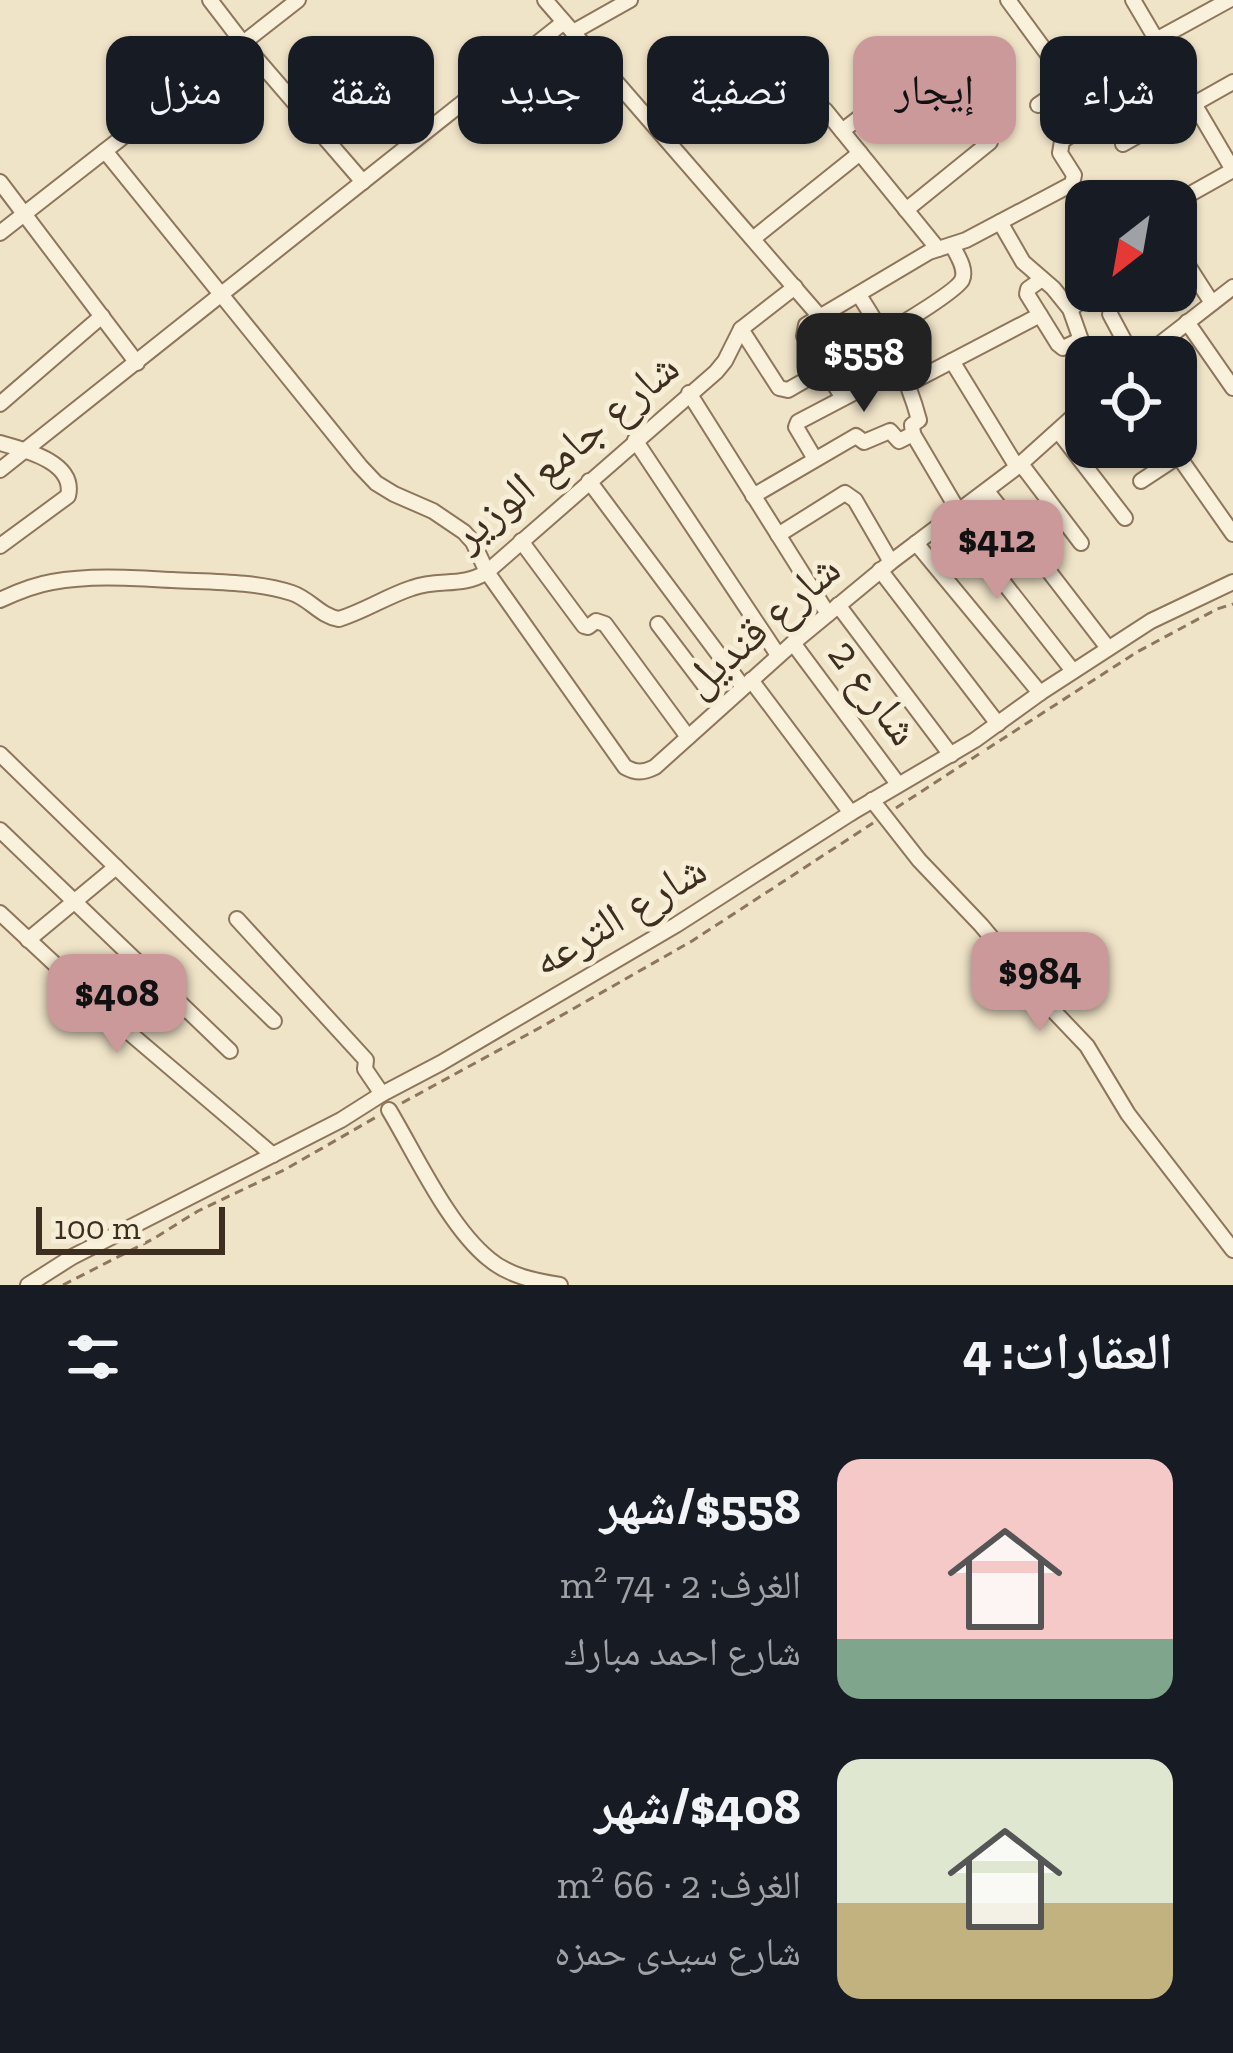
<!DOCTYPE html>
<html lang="ar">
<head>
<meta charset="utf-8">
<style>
	body { margin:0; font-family:"Zilla Slab","Noto Naskh Arabic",serif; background:#242831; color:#f1f3f6; direction:rtl; height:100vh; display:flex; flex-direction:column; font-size:45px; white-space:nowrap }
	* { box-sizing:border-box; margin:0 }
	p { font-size:39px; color:#9ea1a6 }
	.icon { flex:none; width:66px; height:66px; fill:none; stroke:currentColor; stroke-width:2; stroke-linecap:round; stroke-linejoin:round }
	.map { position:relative; height:1285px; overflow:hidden; direction:ltr }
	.details { display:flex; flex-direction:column; background:#171b24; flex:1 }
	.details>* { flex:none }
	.banner { position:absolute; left:36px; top:36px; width:1161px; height:108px; direction:rtl; display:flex; gap:24px }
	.needle { width:78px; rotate:211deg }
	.tools { position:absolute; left:1065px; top:180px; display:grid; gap:24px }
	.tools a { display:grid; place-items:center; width:132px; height:132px; border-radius:24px; background:#171b24; box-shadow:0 3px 9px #0004; font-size:60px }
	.scale { position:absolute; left:36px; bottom:30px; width:189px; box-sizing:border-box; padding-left:12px; border:6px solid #3d2e20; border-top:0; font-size:33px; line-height:42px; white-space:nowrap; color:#3d2e20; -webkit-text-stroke:9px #f7eed8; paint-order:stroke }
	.price { position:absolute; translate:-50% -102px; padding:0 27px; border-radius:24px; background:#cc999b; color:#111; font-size:39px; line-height:78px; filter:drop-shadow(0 3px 6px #0008) }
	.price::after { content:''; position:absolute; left:50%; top:72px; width:36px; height:27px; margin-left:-18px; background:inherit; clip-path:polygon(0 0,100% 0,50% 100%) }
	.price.selected { background:#222; color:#fff }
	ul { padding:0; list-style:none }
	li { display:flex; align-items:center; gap:36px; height:300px; padding:0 60px }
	li span { display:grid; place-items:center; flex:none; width:336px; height:240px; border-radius:24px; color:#555 }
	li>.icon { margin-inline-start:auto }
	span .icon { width:144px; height:144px; fill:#fffc; stroke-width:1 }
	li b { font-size:51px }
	h2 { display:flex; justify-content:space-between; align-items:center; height:144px; padding:0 60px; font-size:51px }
	.pill { padding:0 42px; border-radius:24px; background:#171b24; box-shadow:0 3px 9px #0004; font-size:42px; line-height:108px }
	.pill.selected { background:#cc999b; color:#111 }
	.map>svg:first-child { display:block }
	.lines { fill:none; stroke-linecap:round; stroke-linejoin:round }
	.minor-casing { stroke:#8d765c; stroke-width:18 }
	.path { stroke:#8d765c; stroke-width:3; stroke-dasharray:9 6; stroke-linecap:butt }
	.minor { stroke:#faf1dc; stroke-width:14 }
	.labels { text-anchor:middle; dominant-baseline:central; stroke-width:10; stroke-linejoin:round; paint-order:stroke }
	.street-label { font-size:45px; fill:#3d2e20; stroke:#f7eed8 }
</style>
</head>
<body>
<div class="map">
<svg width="1233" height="1285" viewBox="0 0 1233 1285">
	<rect width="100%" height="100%" fill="#f0e4c8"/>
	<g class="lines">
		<defs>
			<g id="minor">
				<path d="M210 0 243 43 363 182"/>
				<path d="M545 0 821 318"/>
				<path d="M1008 0 1096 120"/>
				<path d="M1133 0 1233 170"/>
				<path d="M573 32 630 0"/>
				<path d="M1156 40 1229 0"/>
				<path d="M1038 105 1069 84"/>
				<path d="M825 110 938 249"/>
				<path d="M842 131 931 63"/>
				<path d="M1123 144 1233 82"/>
				<path d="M105 151 360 466 376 483 394 494 433 511 464 532 473 542 487 572 625 767C636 773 643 773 655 767L793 643 891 562 1017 467 1086 405"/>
				<path d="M0 182 137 363"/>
				<path d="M1176 202 1233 170"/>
				<path d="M906 210 990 142"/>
				<path d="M1000 222 1023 262 1053 288 1070 309 1087 357"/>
				<path d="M0 233 298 0"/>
				<path d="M754 238 860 153"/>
				<path d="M1176 247 1212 303"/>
				<path d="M1042 279 1028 289 1027 294 1058 344 1063 348 1080 340"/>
				<path d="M1070 309 1097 291"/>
				<path d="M1110 314 1133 357"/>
				<path d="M1187 322 1233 388"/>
				<path d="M741 329 779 388 788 390C814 375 954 297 962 280 967 269 957 255 952 245"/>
				<path d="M1143 357 1233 287"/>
				<path d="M952 361 1017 467"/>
				<path d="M908 384 1040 315"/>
				<path d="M689 393 828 614"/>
				<path d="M843 398 804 336 806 325 929 252 966 240 1072 184 1074 175 1060 153 1062 141 1172 69"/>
				<path d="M0 404 102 316"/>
				<path d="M1058 431 1125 518"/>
				<path d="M913 434 959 512"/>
				<path d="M635 440 778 655"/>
				<path d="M0 443C25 450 76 462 68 496L0 546"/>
				<path d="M1172 447 1233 534"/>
				<path d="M815 459 796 427 798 422 901 368"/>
				<path d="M1021 464 1081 543"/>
				<path d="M0 470 564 22"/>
				<path d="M589 481 743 687"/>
				<path d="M1141 481 1179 456"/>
				<path d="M987 491 1108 648"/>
				<path d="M753 496 856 436 864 442 890 431 899 441 913 434 912 425 919 420C907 374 884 334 859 295"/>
				<path d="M952 517 1073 671"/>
				<path d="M778 535 845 493 855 500 891 562"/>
				<path d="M521 541 584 626 588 627 596 621 605 624 688 737"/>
				<path d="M916 543 1040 693"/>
				<path d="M880 570 998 724"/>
				<path d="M0 600C17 592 34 585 52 582 92 575 132 578 172 580 211 582 254 581 292 593 310 599 320 616 339 619 365 611 387 596 412 588 440 578 461 588 487 572L716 372 725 361 741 329 795 287"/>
				<path d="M838 605 951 755"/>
				<path d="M658 624 721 707"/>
				<path d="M793 643 898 784"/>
				<path d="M751 680 851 813"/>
				<path d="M0 754 274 1021"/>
				<path d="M872 800 919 860 981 925 1046 1003 1087 1046 1128 1114 1233 1250"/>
				<path d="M0 830 230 1051"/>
				<path d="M0 913 119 1024 273 1155"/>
				<path d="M237 919 366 1060 365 1069 382 1094"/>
				<path d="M28 940 116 867"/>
				<path d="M389 1110C416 1155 449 1227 489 1259 509 1276 535 1281 560 1285"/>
				<path d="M28 1285 72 1257 341 1120 382 1094 441 1063 676 925 851 813 975 740 1040 693 1151 621 1233 582"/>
			</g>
		</defs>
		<use href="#minor" class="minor-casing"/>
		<g class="path">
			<path d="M987 749 1137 652 1217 609 1233 604"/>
			<path d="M896 808 979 754"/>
			<path d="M402 1103 543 1026 692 941 873 823"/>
			<path d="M63 1285 153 1239 198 1211 286 1169 378 1116"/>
		</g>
		<use href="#minor" class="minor"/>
	</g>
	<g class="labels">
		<g class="street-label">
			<text transform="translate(565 451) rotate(-40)">شارع جامع الوزير</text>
			<text transform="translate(761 625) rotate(-41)">شارع قنديل</text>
			<text transform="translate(874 692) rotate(53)">شارع 2</text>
			<text transform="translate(619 915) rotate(-31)">شارع الترعه</text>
		</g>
	</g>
</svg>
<div class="tools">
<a><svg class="needle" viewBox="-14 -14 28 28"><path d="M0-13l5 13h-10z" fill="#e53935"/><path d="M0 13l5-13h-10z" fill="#9ea1a6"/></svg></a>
<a><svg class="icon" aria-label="locate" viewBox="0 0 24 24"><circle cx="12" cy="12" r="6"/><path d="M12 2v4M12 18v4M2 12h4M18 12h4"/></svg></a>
</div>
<div class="scale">100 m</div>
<b class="price selected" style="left:864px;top:415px">$558</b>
<b class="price" style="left:997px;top:602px">$412</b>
<b class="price" style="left:1040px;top:1034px">$984</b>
<b class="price" style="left:117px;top:1056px">$408</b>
<div class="banner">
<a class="pill">شراء</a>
<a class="pill selected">إيجار</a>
<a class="pill">تصفية</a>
<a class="pill">جديد</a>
<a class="pill">شقة</a>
<a class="pill">منزل</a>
</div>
</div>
<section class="details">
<h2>العقارات: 4<svg class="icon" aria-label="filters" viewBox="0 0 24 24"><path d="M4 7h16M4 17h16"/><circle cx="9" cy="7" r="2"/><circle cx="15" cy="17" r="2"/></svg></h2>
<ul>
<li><span style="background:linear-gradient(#f6c9c9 75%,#7fa58c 0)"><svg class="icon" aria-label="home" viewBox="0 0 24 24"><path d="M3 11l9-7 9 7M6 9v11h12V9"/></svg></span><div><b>$558/شهر</b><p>الغرف: 2 · 74 m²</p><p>شارع احمد مبارك</p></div></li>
<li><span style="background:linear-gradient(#dfe7d0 60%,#c2b280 0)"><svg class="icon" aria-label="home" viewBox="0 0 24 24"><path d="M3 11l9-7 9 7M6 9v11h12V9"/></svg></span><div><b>$408/شهر</b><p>الغرف: 2 · 66 m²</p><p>شارع سيدى حمزه</p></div></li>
</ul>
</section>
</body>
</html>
